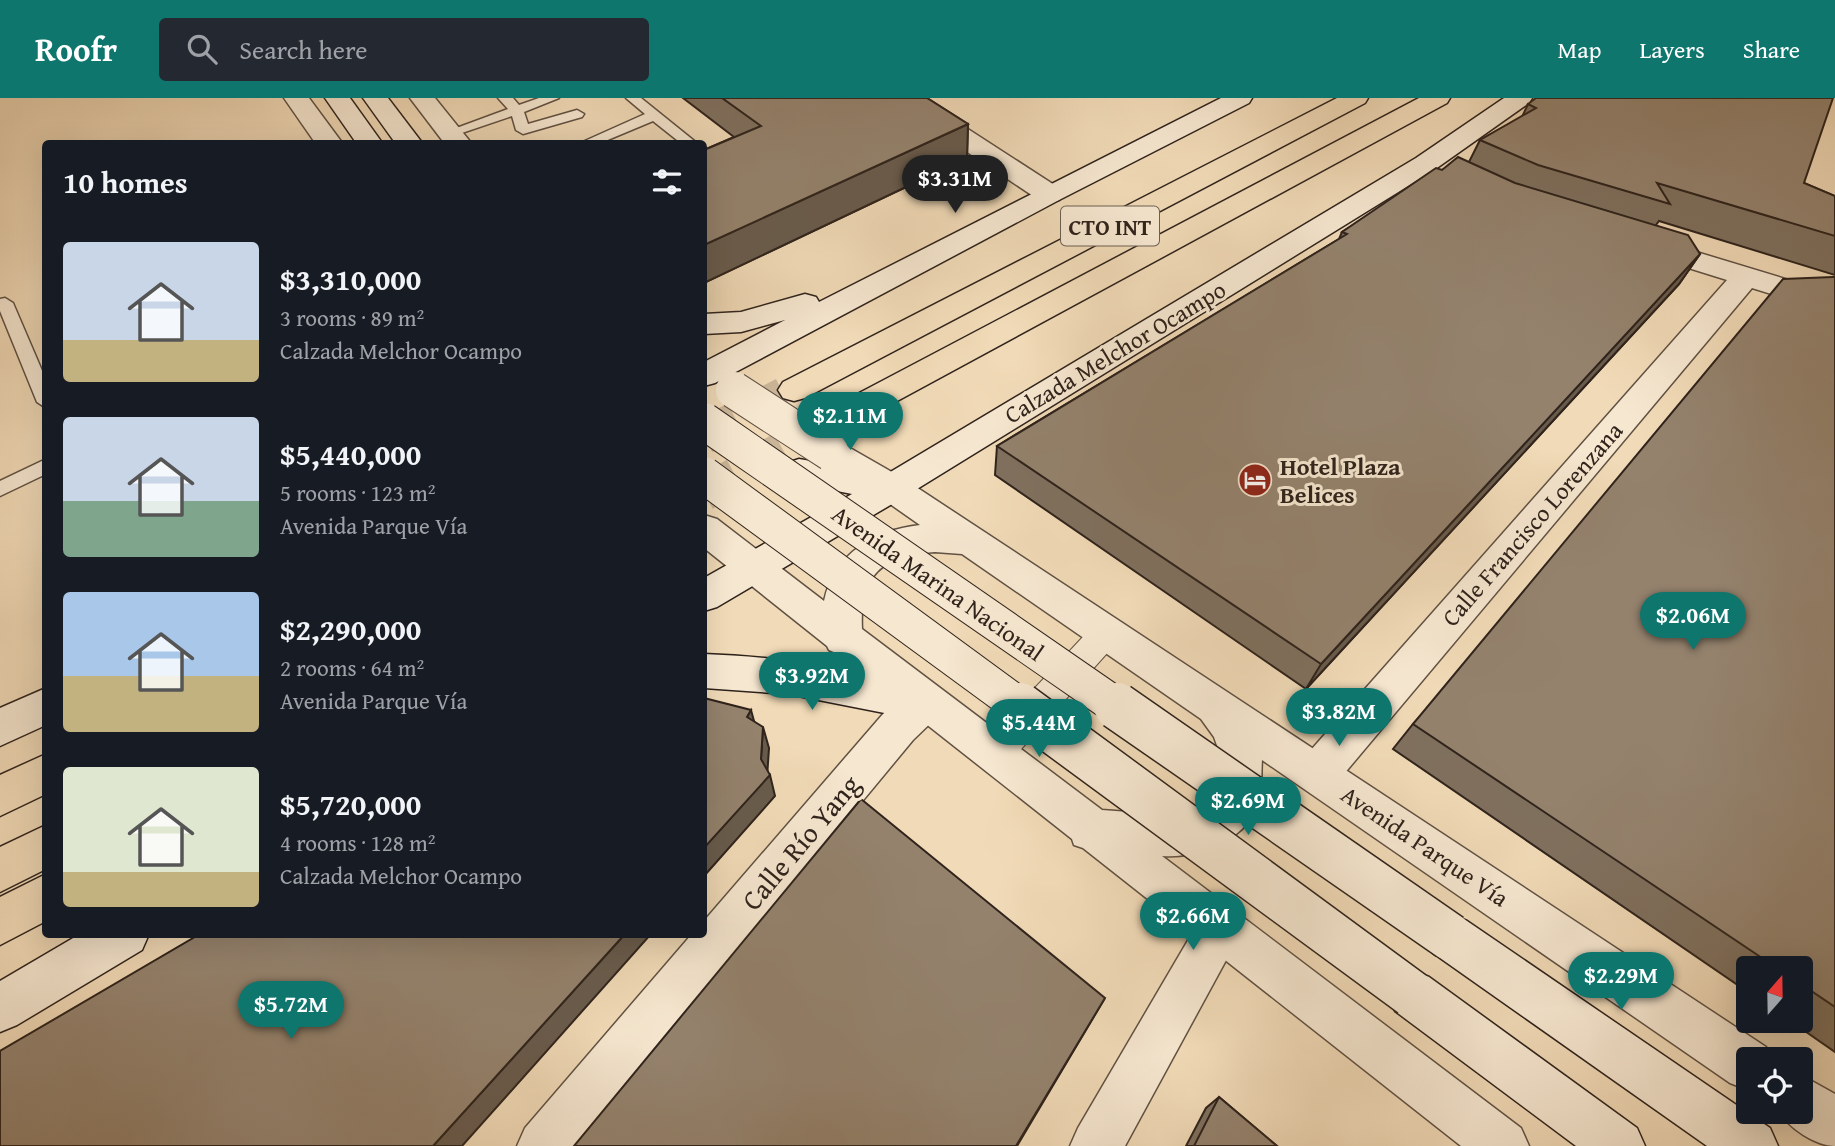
<!DOCTYPE html>
<html lang="en">
<head>
<meta charset="utf-8">
<style>
	body { margin:0; font-family:"Gentium Book Plus",serif; background:#242831; color:#f1f3f6; height:100vh; display:flex; flex-direction:column; font-size:26px; white-space:nowrap }
	* { box-sizing:border-box; margin:0 }
	p { font-size:23px; color:#9ea1a6 }
	.icon { flex:none; width:38px; height:38px; fill:none; stroke:currentColor; stroke-width:2; stroke-linecap:round; stroke-linejoin:round }
	.map { position:relative; flex:1; overflow:hidden }
	.side { position:absolute; left:42px; top:42px; width:665px; height:798px; display:flex; flex-direction:column; background:#171b24; border-radius:7px; box-shadow:0 7px 28px #0002 }
	.side>* { flex:none }
	.needle { width:46px; rotate:20deg }
	.fabs { position:absolute; left:1736px; top:858px; display:grid; gap:14px }
	.fabs a { display:grid; place-items:center; width:77px; height:77px; border-radius:7px; background:#171b24; box-shadow:0 7px 28px #0002; font-size:35px }
	.price { position:absolute; translate:-50% -60px; padding:0 16px; border-radius:24px; background:#0f766e; color:#fff; font-size:23px; line-height:46px; filter:drop-shadow(0 2px 4px #0008) }
	.price::after { content:''; position:absolute; left:50%; top:42px; width:21px; height:16px; margin-left:-10px; background:inherit; clip-path:polygon(0 0,100% 0,50% 100%) }
	.price.active { background:#222; color:#fff }
	ul { padding:0; list-style:none }
	li { display:flex; align-items:center; gap:21px; height:175px; padding:0 21px }
	li span { display:grid; place-items:center; flex:none; width:196px; height:140px; border-radius:7px; color:#555 }
	li>.icon { margin-inline-start:auto }
	span .icon { width:84px; height:84px; fill:#fffc; stroke-width:1 }
	li b { font-size:30px }
	h2 { display:flex; justify-content:space-between; align-items:center; height:84px; padding:0 21px; font-size:30px }
	header { display:flex; align-items:center; gap:42px; box-sizing:border-box; height:98px; padding:0 35px; background:#0f766e; color:#fff }
	header strong { font-size:33px }
	nav { display:flex; gap:38px; margin-inline-start:auto; font-size:24px }
	.search { width:490px; height:63px; background:#242831; display:flex; align-items:center; gap:18px; box-sizing:border-box; padding:0 24px; border-radius:7px; color:#9ea1a6; font-size:26px }
	.map>svg:first-child { display:block }
	.lines { fill:none; stroke-linecap:round; stroke-linejoin:round }
	.motorway-tunnel { stroke:#cab598; stroke-width:36; stroke-dasharray:36 18; stroke-linecap:butt }
	.service-casing { stroke:#605143; stroke-width:3 }
	.pedestrian-casing { stroke:#605143; stroke-width:2 }
	.minor-casing { stroke:#605143; stroke-width:3 }
	.tertiary-casing { stroke:#605143; stroke-width:3 }
	.secondary-casing { stroke:#2f231c; stroke-width:3 }
	.motorway-casing { stroke:#2f231c; stroke-width:3 }
	.service { fill:#f6e7d0; fill-rule:evenodd }
	.pedestrian { fill:#f6e7d0; fill-rule:evenodd }
	.minor { fill:#f6e7d0; fill-rule:evenodd }
	.tertiary { fill:#f6e7d0; fill-rule:evenodd }
	.secondary { fill:#f6e7d0; fill-rule:evenodd }
	.motorway { fill:#f1dab7; fill-rule:evenodd }
	.tertiary-bridge-casing { stroke:#605143; stroke-width:38; stroke-linecap:butt }
	.secondary-bridge-far1-casing { stroke:#2f231c; stroke-width:38; stroke-linecap:butt }
	.secondary-bridge-casing { stroke:#2f231c; stroke-width:49; stroke-linecap:butt }
	.tertiary-bridge { stroke:#f6e7d0; stroke-width:36 }
	.secondary-bridge-far1 { stroke:#f6e7d0; stroke-width:36 }
	.secondary-bridge { stroke:#f6e7d0; stroke-width:46 }
	.wall { fill:#7f705e; stroke:#2f231c; stroke-width:2 }
	.shaded-wall { fill:#685b4c; stroke:#2f231c; stroke-width:2 }
	.building { fill:#94826d; stroke:#2f231c; stroke-width:2 }
	.labels { text-anchor:middle; dominant-baseline:central; stroke-width:6; stroke-linejoin:round; paint-order:stroke }
	.shield { fill:#f6e7d0; stroke:#6b5e52; stroke-width:2 }
	.shield-label { font-size:23px; font-weight:bold; fill:#2f231c }
	.street-label { font-size:24px; fill:#2f231c; stroke:#f6e7d0 }
	.poi-label { font-size:24px; font-weight:bold; fill:#2f231c; stroke:#f6e7d0; text-anchor:start }
	.near-street-label { font-size:28px; fill:#2f231c; stroke:#f6e7d0 }
</style>
</head>
<body>
<header>
<strong>Roofr</strong>
<div class="search"><svg class="icon" aria-label="search" viewBox="0 0 24 24"><circle cx="10" cy="10" r="6"/><path d="M15 15l6 6"/></svg>Search here</div>
<nav><a>Map</a><a>Layers</a><a>Share</a></nav>
</header>
<div class="map">
<svg width="1835" height="1048" viewBox="0 0 1835 1048">
	<rect width="100%" height="100%" fill="#f1dab7"/>
	<filter id="stains"><feTurbulence type="fractalNoise" baseFrequency=".00286" numOctaves="4"/><feColorMatrix values="0 0 0 0 .2 0 0 0 0 .09 0 0 0 0 .02 0 0 0 .5 -.17"/></filter>
	<radialGradient id="worn" r=".72"><stop offset=".6" stop-color="#630" stop-opacity="0"/><stop offset="1" stop-color="#630" stop-opacity=".3"/></radialGradient>
	<g class="lines">
		<g class="motorway-tunnel">
			<path d="M704 338 794 292"/>
			<path d="M704 395 839 320"/>
		</g>
		<defs>
			<g id="service">
				<path d="M498 0H513L519 7 539 0H559L524 14 528 26 577 12 584 16 582 19 523 36 516 32 512 18 450 39 443 35 508 11Z"/>
				<path d="M626 0H641L698 46H682L653 23 598 46H578L645 16Z"/>
				<path d="M5 200 13 205 46 282V310L37 304 0 213V201Z"/>
				<path d="M46 361V376L0 398V383Z"/>
			</g>
			<path id="pedestrian" d="M1107 521 1118 525 1123 534 1118 543 1006 668 994 672 982 668 977 657 982 646 1096 525Z"/>
			<g id="minor">
				<path d="M891 0H920L1059 90 1063 96 1059 102 1049 104 1039 102 894 5Z"/>
				<path d="M1647 139 1835 196V216L1752 190 1333 689 1318 694 1303 689 1297 675 1303 661 1727 182 1637 154 1633 148 1637 142Z"/>
				<path d="M925 587 939 593 945 605 939 617 913 642 577 1048H517L525 1030 692 836H704V823L883 616 911 593Z"/>
				<path d="M1220 808 1236 815 1243 831 1125 1048H1070L1078 1030 1204 815Z"/>
			</g>
			<g id="tertiary">
				<path d="M284 0H309L343 46H316Z"/>
				<path d="M410 0H435L472 46H445Z"/>
				<path d="M831 343 843 346 904 381 1766 949 1770 961H1748V992L1730 985 1262 662C1261 674 1262 689 1260 701 1250 741 1199 761 1162 758L1521 1030 1529 1048H1461L1083 750 1074 747 1072 741 836 555 829 552 827 548 704 450V417L717 421 824 503C834 455 875 432 920 427L880 399 819 364 814 355 819 346ZM935 454 962 456 1201 621 1214 639 1220 656 1217 694 1202 711 1183 718 1102 712 862 531C859 477 882 457 935 454Z"/>
				<path d="M1801 977 1835 996V1048C1817 1048 1787 1030 1780 1013H1801Z"/>
			</g>
			<g id="secondary">
				<path d="M325 0H350L383 46H357Z"/>
				<path d="M363 0H388L423 46H396Z"/>
				<path d="M1221 0H1252L1249 5 1059 102 715 285 704 288V264L785 222 741 234 704 236V216L741 214 805 196 816 199 819 204Z"/>
				<path d="M1504 0H1532L1529 5 1434 72 904 399 717 509 704 513V480L852 396 787 383 782 374 787 365 799 361 887 376 1416 60Z"/>
				<path d="M704 556C775 559 872 569 939 593L945 605 939 617 925 623 788 596 704 590Z"/>
				<path d="M46 590V627L0 648V610Z"/>
				<path d="M1450 816 1467 823 1770 1030 1778 1048H1707L1433 855 1427 839 1433 823Z"/>
				<path d="M80 836H149L142 852 17 927 0 934V883Z"/>
				<path d="M1412 872 1429 879 1637 1030 1645 1048H1576L1395 913 1388 896 1395 879Z"/>
			</g>
			<g id="motorway">
				<path d="M1337 0H1368L1365 5 805 300 794 303 783 300 778 292 783 284Z"/>
				<path d="M1419 0H1450L1447 5 851 328 839 332 827 328 822 320 827 312Z"/>
				<path d="M46 656V696L0 718V677Z"/>
				<path d="M46 727V771L0 794V749Z"/>
				<path d="M46 776V823L0 847V799Z"/>
			</g>
		</defs>
		<use href="#service" class="service-casing"/>
		<use href="#pedestrian" class="pedestrian-casing"/>
		<use href="#minor" class="minor-casing"/>
		<use href="#tertiary" class="tertiary-casing"/>
		<use href="#secondary" class="secondary-casing"/>
		<use href="#motorway" class="motorway-casing"/>
		<use href="#service" class="service"/>
		<use href="#pedestrian" class="pedestrian"/>
		<use href="#minor" class="minor"/>
		<use href="#tertiary" class="tertiary"/>
		<use href="#secondary" class="secondary"/>
		<use href="#motorway" class="motorway"/>
		<defs>
			<path id="tertiary-bridge" d="M734 292 831 355"/>
			<g id="secondary-bridge-far1">
				<path d="M704 323 1119 610"/>
				<path d="M704 377 1022 610"/>
			</g>
			<g id="secondary-bridge">
				<path d="M1020 608 1412 896"/>
				<path d="M1117 608 1450 839"/>
			</g>
		</defs>
		<use href="#tertiary-bridge" class="tertiary-bridge-casing"/>
		<use href="#secondary-bridge-far1" class="secondary-bridge-far1-casing"/>
		<use href="#secondary-bridge" class="secondary-bridge-casing"/>
		<use href="#tertiary-bridge" class="tertiary-bridge"/>
		<use href="#secondary-bridge-far1" class="secondary-bridge-far1"/>
		<use href="#secondary-bridge" class="secondary-bridge"/>
	</g>
	<g class="wall">
		<path d="M683 0H927L968 26 967 60 704 185V52L734 39Z"/>
		<path d="M1528 6 1804 85 1835 98V177L1659 123 1656 127 1700 156 1679 186 1306 591 995 377 997 348 1339 141 1342 134 1442 72 1469 64 1480 42 1522 19Z"/>
		<path d="M1835 179V954L1789 922H1801V870H1748V894L1393 651 1413 626Z"/>
		<path d="M1219 999 1277 1048H1186L1206 1010Z"/>
	</g>
	<g class="shaded-wall">
		<path d="M968 26 967 60 704 185V147Z"/>
		<path d="M1700 156 1679 186 1306 591 1321 566Z"/>
		<path d="M751 612 757 634 747 619Z"/>
		<path d="M763 629 769 650 767 680 770 677 775 698 704 778V750L761 661Z"/>
		<path d="M625 836H651L462 1048H433Z"/>
		<path d="M1105 900 1017 1048H1016Z"/>
	</g>
	<g class="building">
		<path d="M722 0H927L968 26 704 147V52L761 28Z"/>
		<path d="M1536 0H1833L1804 85 1835 98V138L1657 85 1670 106 1538 67 1480 42 1536 10 1528 6Z"/>
		<path d="M1458 59 1515 85 1688 137 1700 156 1321 566 997 348 1347 136 1342 134 1436 70 1442 72Z"/>
		<path d="M1833 179H1835V909L1801 886V870H1777L1413 626 1783 181Z"/>
		<path d="M704 600 751 612 747 619 763 629 761 661 770 677 704 750Z"/>
		<path d="M861 701 1105 900 1016 1048H574Z"/>
		<path d="M200 836H625L433 1048H0V953Z"/>
		<path d="M1219 999 1277 1048H1194Z"/>
	</g>
	<defs>
		<symbol id="hotel-disc" viewBox="-11 -11 22 22"><circle r="9.5" fill="#8f2418" stroke="#f6e7d0"/><path d="M-6-4.5h1.5V1H6V5H4.5V3h-9V5H-6ZM-4 0a1.8 1.8 0 1 1 3.6 0ZM.5 0V-2.5h3Q6-2.5 6 0Z" fill="#fff"/></symbol>
	</defs>
	<g fill-rule="evenodd">
		<use href="#hotel-disc" x="1236" y="363" width="38" height="38"/>
	</g>
	<g class="labels">
		<rect class="shield" x="1061" y="108.5" width="98" height="39" rx="5"/>
		<g class="shield-label">
			<text x="1110" y="128">CTO INT</text>
		</g>
		<g class="street-label">
			<text transform="translate(1115 254) rotate(-31)">Calzada Melchor Ocampo</text>
			<text transform="translate(1532 426) rotate(-49)">Calle Francisco Lorenzana</text>
			<text transform="translate(938 485) rotate(35)">Avenida Marina Nacional</text>
			<text transform="translate(1425 748) rotate(34)">Avenida Parque Vía</text>
		</g>
		<g class="poi-label">
			<text x="1280" y="368">Hotel Plaza<tspan x="1280" dy="28">Belices</tspan></text>
		</g>
		<g class="near-street-label">
			<text transform="translate(800 744) rotate(-50)">Calle Río Yang</text>
		</g>
	</g>
	<rect width="100%" height="100%" filter="url(#stains)"/>
	<rect width="100%" height="100%" fill="url(#worn)"/>
</svg>
<div class="fabs">
<a><svg class="needle" viewBox="-14 -14 28 28"><path d="M0-13l5 13h-10z" fill="#e53935"/><path d="M0 13l5-13h-10z" fill="#9ea1a6"/></svg></a>
<a><svg class="icon" aria-label="locate" viewBox="0 0 24 24"><circle cx="12" cy="12" r="6"/><path d="M12 2v4M12 18v4M2 12h4M18 12h4"/></svg></a>
</div>
<b class="price active" style="left:955px;top:117px">$3.31M</b>
<b class="price" style="left:850px;top:354px">$2.11M</b>
<b class="price" style="left:1693px;top:554px">$2.06M</b>
<b class="price" style="left:812px;top:614px">$3.92M</b>
<b class="price" style="left:1339px;top:650px">$3.82M</b>
<b class="price" style="left:1039px;top:661px">$5.44M</b>
<b class="price" style="left:1248px;top:739px">$2.69M</b>
<b class="price" style="left:1193px;top:854px">$2.66M</b>
<b class="price" style="left:1621px;top:914px">$2.29M</b>
<b class="price" style="left:291px;top:943px">$5.72M</b>
<section class="side">
<h2>10 homes<svg class="icon" aria-label="filters" viewBox="0 0 24 24"><path d="M4 7h16M4 17h16"/><circle cx="9" cy="7" r="2"/><circle cx="15" cy="17" r="2"/></svg></h2>
<ul>
<li><span style="background:linear-gradient(#c9d6e8 70%,#c2b280 0)"><svg class="icon" aria-label="home" viewBox="0 0 24 24"><path d="M3 11l9-7 9 7M6 9v11h12V9"/></svg></span><div><b>$3,310,000</b><p>3 rooms · 89 m²</p><p>Calzada Melchor Ocampo</p></div></li>
<li><span style="background:linear-gradient(#c9d6e8 60%,#7fa58c 0)"><svg class="icon" aria-label="home" viewBox="0 0 24 24"><path d="M3 11l9-7 9 7M6 9v11h12V9"/></svg></span><div><b>$5,440,000</b><p>5 rooms · 123 m²</p><p>Avenida Parque Vía</p></div></li>
<li><span style="background:linear-gradient(#a9c7e8 60%,#c2b280 0)"><svg class="icon" aria-label="home" viewBox="0 0 24 24"><path d="M3 11l9-7 9 7M6 9v11h12V9"/></svg></span><div><b>$2,290,000</b><p>2 rooms · 64 m²</p><p>Avenida Parque Vía</p></div></li>
<li><span style="background:linear-gradient(#dfe7d0 75%,#c2b280 0)"><svg class="icon" aria-label="home" viewBox="0 0 24 24"><path d="M3 11l9-7 9 7M6 9v11h12V9"/></svg></span><div><b>$5,720,000</b><p>4 rooms · 128 m²</p><p>Calzada Melchor Ocampo</p></div></li>
</ul>
</section>
</div>
</body>
</html>
